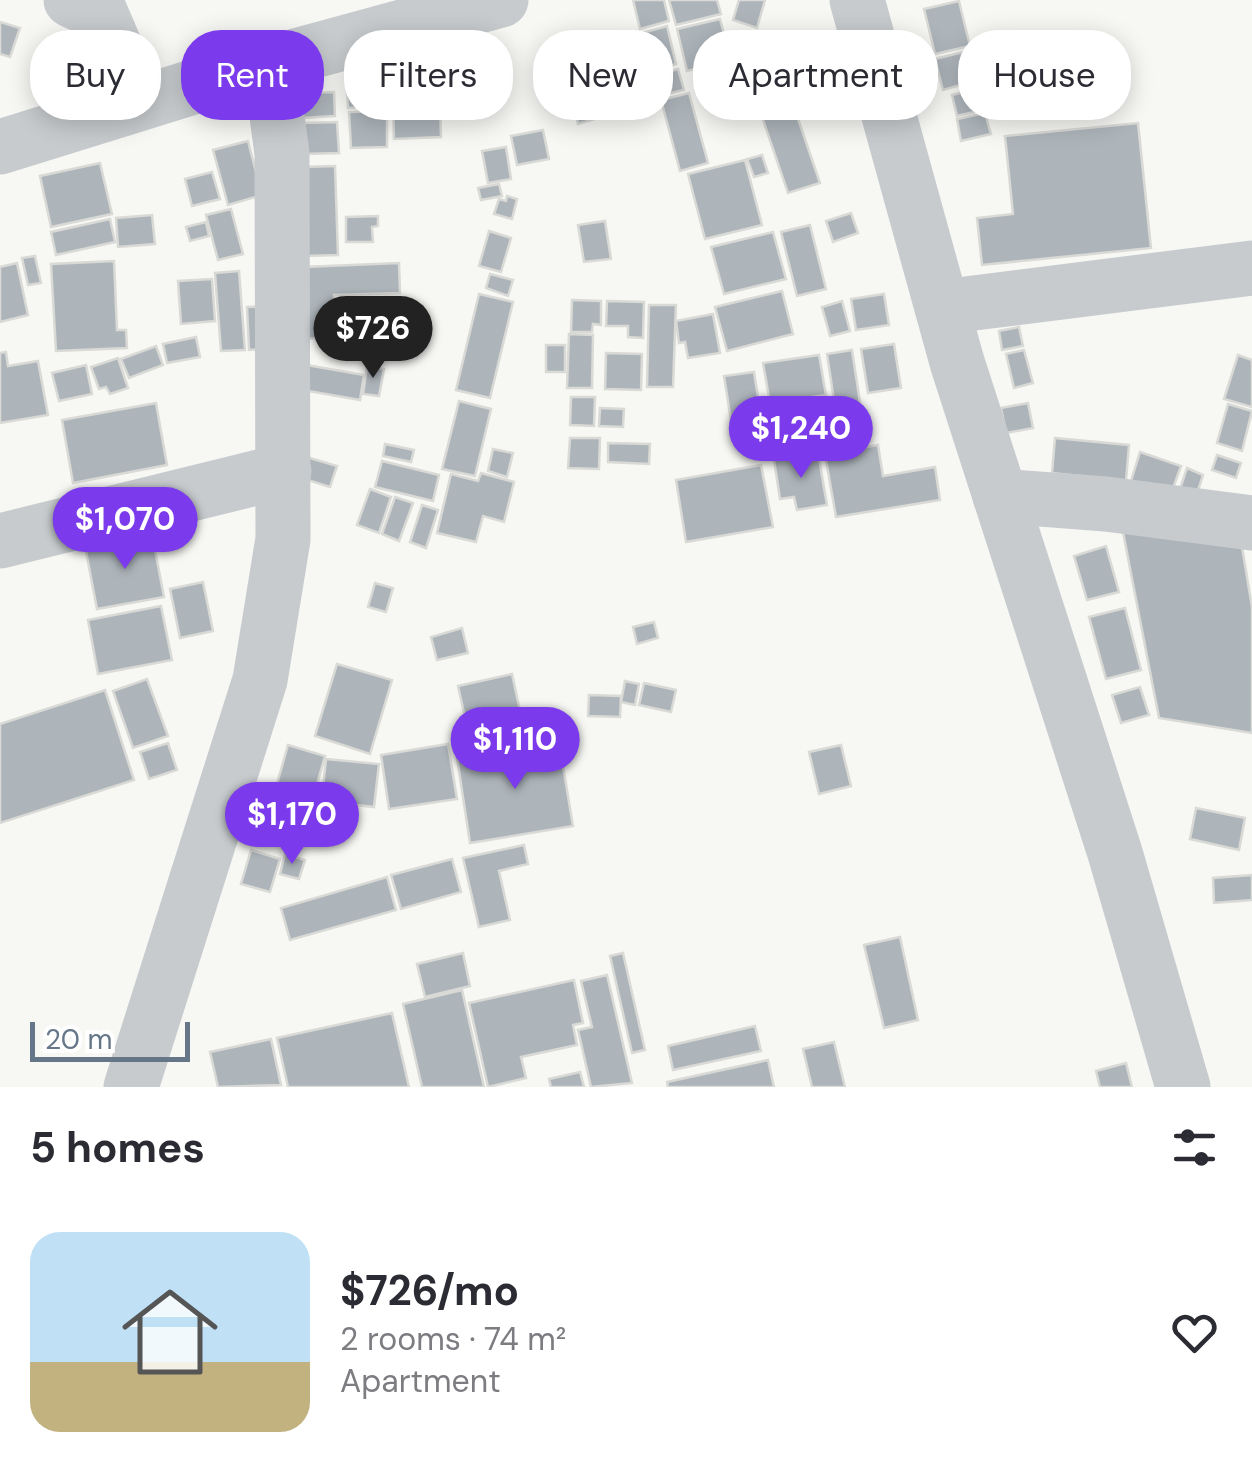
<!DOCTYPE html>
<html lang="en">
<head>
<meta charset="utf-8">
<style>
	body { margin:0; font-family:"DM Sans",sans-serif; background:#f2f2f3; color:#2b2b33; height:100vh; display:flex; flex-direction:column; font-size:38px; white-space:nowrap }
	* { box-sizing:border-box; margin:0 }
	p { font-size:32px; color:#7c7c81 }
	.icon { flex:none; width:55px; height:55px; fill:none; stroke:currentColor; stroke-width:2; stroke-linecap:round; stroke-linejoin:round }
	.map { position:relative; height:1087px; overflow:hidden }
	.details { display:flex; flex-direction:column; background:#fff; flex:1 }
	.details>* { flex:none }
	.top-card { position:absolute; left:30px; top:30px; width:1192px; height:90px; display:flex; gap:20px }
	.scale { position:absolute; left:30px; bottom:25px; width:160px; box-sizing:border-box; padding-left:10px; border:5px solid #647687; border-top:0; font-size:28px; line-height:35px; white-space:nowrap; color:#647687; -webkit-text-stroke:8px #fff; paint-order:stroke }
	.price { position:absolute; translate:-50% -85px; padding:0 22px; border-radius:35px; background:#7c3aed; color:#fff; font-size:32px; line-height:65px; filter:drop-shadow(0 2px 5px #0008) }
	.price::after { content:''; position:absolute; left:50%; top:60px; width:30px; height:22px; margin-left:-15px; background:inherit; clip-path:polygon(0 0,100% 0,50% 100%) }
	.price.on { background:#222; color:#fff }
	ul { padding:0; list-style:none }
	li { display:flex; align-items:center; gap:30px; height:250px; padding:0 30px }
	li+li { border-top:2px solid #e1e1e2 }
	li span { display:grid; place-items:center; flex:none; width:280px; height:200px; border-radius:30px; color:#555 }
	li>.icon { margin-inline-start:auto }
	span .icon { width:120px; height:120px; fill:#fffc; stroke-width:1 }
	li b { font-size:42px }
	h2 { display:flex; justify-content:space-between; align-items:center; height:120px; padding:0 30px; font-size:42px }
	.chip { padding:0 35px; border-radius:40px; background:#fff; box-shadow:0 5px 25px #0003; font-size:35px; line-height:90px }
	.chip.on { background:#7c3aed; color:#fff }
	.map>svg:first-child { display:block }
	.building { fill:#adb5bb; stroke:#d9d9d6; stroke-width:2.5 }
	.lines { fill:none; stroke-linecap:round; stroke-linejoin:round }
	.minor { stroke:#c7cbce; stroke-width:55 }
</style>
</head>
<body>
<div class="map">
<svg width="1252" height="1087" viewBox="0 0 1252 1087">
	<rect width="100%" height="100%" fill="#f7f7f4"/>
	<g class="building">
		<path d="M633 0H664L669 21 640 29Z"/>
		<path d="M669 0H717L721 14 676 25Z"/>
		<path d="M739 0H765L757 28 733 20Z"/>
		<path d="M959 1 970 46 935 54 924 9Z"/>
		<path d="M720 19 731 60 687 71 677 29Z"/>
		<path d="M0 22 20 28 10 57 0 54Z"/>
		<path d="M667 26 676 64 653 70 642 33Z"/>
		<path d="M967 51 975 81 943 90 935 59Z"/>
		<path d="M818 54 828 81 794 93 785 64Z"/>
		<path d="M781 67 790 92 756 103 748 79Z"/>
		<path d="M678 69 684 90 663 95 657 75Z"/>
		<path d="M643 79 650 103 578 124 572 100Z"/>
		<path d="M375 85V107L348 108 347 87Z"/>
		<path d="M976 89 982 110 957 116 952 95Z"/>
		<path d="M334 92 335 116 302 118 300 93Z"/>
		<path d="M689 93 708 163 680 171 661 100Z"/>
		<path d="M792 101 820 183 788 193 760 111Z"/>
		<path d="M440 104 441 137 394 139 393 106Z"/>
		<path d="M387 111V147L351 148 349 112Z"/>
		<path d="M985 113 991 134 961 141 957 119Z"/>
		<path d="M337 122 339 153 303 154 301 123Z"/>
		<path d="M1138 123 1151 248 982 265 977 218 1013 214 1005 136Z"/>
		<path d="M543 130 549 159 517 165 511 136Z"/>
		<path d="M248 141 262 195 228 205 213 150Z"/>
		<path d="M506 147 511 179 488 183 482 151Z"/>
		<path d="M762 155 768 173 754 177 747 159Z"/>
		<path d="M745 160 762 225 705 239 688 174Z"/>
		<path d="M100 163 112 214 51 227 40 176Z"/>
		<path d="M335 166 338 255 304 256 300 167Z"/>
		<path d="M212 172 220 199 192 206 185 179Z"/>
		<path d="M499 184 502 196 481 200 478 188Z"/>
		<path d="M507 196 517 199 512 219 494 214 499 199 506 201Z"/>
		<path d="M231 209 243 254 218 260 206 215Z"/>
		<path d="M851 213 858 233 833 242 826 221Z"/>
		<path d="M152 215 155 244 118 247 116 218Z"/>
		<path d="M378 216V226L372 227 373 242H346V217Z"/>
		<path d="M110 219 115 242 56 255 51 232Z"/>
		<path d="M605 221 611 259 584 262 578 225Z"/>
		<path d="M206 222 209 236 190 241 186 227Z"/>
		<path d="M810 225 826 289 797 296 781 232Z"/>
		<path d="M489 231 511 238 501 272 479 266Z"/>
		<path d="M773 232 786 279 724 294 711 247Z"/>
		<path d="M35 256 41 283 28 285 22 258Z"/>
		<path d="M114 261 117 330H126L127 348 56 351 51 264Z"/>
		<path d="M17 263 28 315 0 322V267Z"/>
		<path d="M399 263 400 293 334 295 336 337 306 339 304 267Z"/>
		<path d="M239 271 245 350 221 351 215 273Z"/>
		<path d="M490 274 513 280 508 296 486 288Z"/>
		<path d="M212 279 215 321 181 324 178 281Z"/>
		<path d="M782 291 793 334 727 351 715 307Z"/>
		<path d="M479 294 513 302 490 398 456 390Z"/>
		<path d="M884 294 889 325 856 330 851 299Z"/>
		<path d="M572 300 601 301V325L593 324 592 332H571Z"/>
		<path d="M607 301 644 302 643 338 628 337V326H606Z"/>
		<path d="M842 301 850 331 830 336 822 307Z"/>
		<path d="M649 305H676L673 387H647Z"/>
		<path d="M272 306 274 348 249 350 247 307Z"/>
		<path d="M713 314 720 353 688 358 685 342 679 343 676 321Z"/>
		<path d="M1019 327 1023 346 1002 350 999 331Z"/>
		<path d="M569 334 593 335 592 388H567Z"/>
		<path d="M196 337 200 357 167 363 163 344Z"/>
		<path d="M894 344 901 388 868 393 861 349Z"/>
		<rect x="546" y="345" width="19" height="27"/>
		<path d="M156 346 163 365 129 378 121 359Z"/>
		<path d="M852 350 861 409 836 414 827 354Z"/>
		<path d="M1024 350 1033 383 1014 388 1006 354Z"/>
		<path d="M6 352 8 366 38 361 48 415 0 423V353Z"/>
		<path d="M606 353 642 354 641 390 605 389Z"/>
		<path d="M819 355 826 395 770 403 763 363Z"/>
		<path d="M1238 355 1252 360V407L1224 399Z"/>
		<path d="M118 358 128 388 110 394 106 387 99 389 91 367Z"/>
		<path d="M301 364 364 375 360 400 297 389Z"/>
		<path d="M86 365 92 394 59 401 52 373Z"/>
		<path d="M367 366 384 369 379 396 363 394Z"/>
		<path d="M754 372 764 435 734 440 724 376Z"/>
		<path d="M571 397H595L594 426 570 425Z"/>
		<path d="M459 401 491 409 475 476 442 469Z"/>
		<path d="M156 403 167 465 73 483 62 420Z"/>
		<path d="M1028 403 1033 428 1006 433 1001 408Z"/>
		<path d="M1228 404 1252 411 1242 451 1217 443Z"/>
		<path d="M600 408 624 409 623 427 599 426Z"/>
		<path d="M570 438H600L599 469 568 468Z"/>
		<path d="M1055 438 1129 445 1126 481 1052 473Z"/>
		<path d="M608 443 650 444 649 464 608 462Z"/>
		<path d="M385 444 414 450 411 462 383 456Z"/>
		<path d="M878 445 883 476 935 467 940 500 836 517 825 454Z"/>
		<path d="M493 449 513 453 507 477 488 471Z"/>
		<path d="M1140 452 1181 466 1171 494 1131 481Z"/>
		<path d="M818 453 827 505 797 510 794 497 780 499 774 460Z"/>
		<path d="M300 455 337 466 330 487 295 476Z"/>
		<path d="M1217 455 1241 463 1236 478 1212 470Z"/>
		<path d="M382 461 439 475 433 501 375 487Z"/>
		<path d="M761 465 773 527 686 542 676 480Z"/>
		<path d="M1187 468 1203 475 1195 500 1178 495Z"/>
		<path d="M481 473 514 482 504 522 483 516 476 542 437 533 451 474 478 481Z"/>
		<path d="M370 489 391 497 379 533 357 525Z"/>
		<path d="M395 497 413 503 399 541 382 534Z"/>
		<path d="M422 505 438 510 426 548 410 542Z"/>
		<path d="M1122 527 1241 541 1252 607V733L1159 718Z"/>
		<path d="M152 534 164 597 97 609 85 546Z"/>
		<path d="M1106 546 1119 592 1087 600 1074 556Z"/>
		<path d="M203 582 213 631 180 638 170 589Z"/>
		<path d="M375 583 393 588 386 612 368 607Z"/>
		<path d="M161 606 172 660 98 674 88 620Z"/>
		<path d="M1125 608 1141 670 1106 679 1089 617Z"/>
		<path d="M654 622 658 638 637 644 633 627Z"/>
		<path d="M462 628 468 653 437 660 431 637Z"/>
		<path d="M337 664 392 680 370 754 315 736Z"/>
		<path d="M512 674 524 729 470 740 458 686Z"/>
		<path d="M147 679 168 736 133 748 113 691Z"/>
		<path d="M625 681 639 684 635 705 621 702Z"/>
		<path d="M644 683 676 690 671 712 639 705Z"/>
		<path d="M1140 687 1149 715 1121 723 1112 695Z"/>
		<path d="M105 690 134 780 0 823V724Z"/>
		<path d="M589 695 621 696 620 717 588 716Z"/>
		<path d="M559 742 573 826 470 843 457 758Z"/>
		<path d="M168 743 177 770 149 779 140 752Z"/>
		<path d="M448 744 457 799 389 809 381 755Z"/>
		<path d="M288 745 325 756 310 809 273 798Z"/>
		<path d="M841 745 851 786 819 794 809 752Z"/>
		<path d="M326 759 379 764 374 807 339 803 337 820 320 818Z"/>
		<path d="M1196 808 1245 818 1239 850 1190 839Z"/>
		<path d="M524 845 528 864 499 871 510 920 479 927 463 858Z"/>
		<path d="M251 850 280 859 270 892 241 884Z"/>
		<path d="M285 854 305 860 299 879 280 874Z"/>
		<path d="M452 859 461 892 401 909 391 875Z"/>
		<path d="M1252 875V900L1214 903 1213 878Z"/>
		<path d="M387 877 396 910 290 940 281 908Z"/>
		<path d="M900 937 918 1020 884 1028 864 945Z"/>
		<path d="M463 953 470 986 425 997 417 964Z"/>
		<path d="M623 953 645 1050 632 1053 610 956Z"/>
		<path d="M607 975 632 1083 591 1087 578 1030 592 1027 581 981Z"/>
		<path d="M574 980 583 1023 573 1025 577 1045 521 1057 526 1078 488 1087 469 1003Z"/>
		<path d="M462 990 484 1087H422L403 1004Z"/>
		<path d="M392 1013 409 1087H288L277 1038Z"/>
		<path d="M755 1026 761 1051 673 1070 668 1046Z"/>
		<path d="M271 1039 281 1085 218 1087 210 1052Z"/>
		<path d="M834 1042 845 1087H812L803 1049Z"/>
		<path d="M768 1060 774 1087H668L667 1082Z"/>
		<path d="M1126 1063 1132 1087H1100L1096 1071Z"/>
		<path d="M580 1072 584 1087H551L549 1079Z"/>
	</g>
	<g class="lines">
		<g class="minor">
			<path d="M71 0 101 14 139 103"/>
			<path d="M857 0 957 362 1115 853 1183 1087"/>
			<path d="M0 147 270 63 501 0"/>
			<path d="M942 307 1252 268"/>
			<path d="M1000 496 1106 504 1252 523"/>
			<path d="M0 541 284 471"/>
			<path d="M131 1087 260 680 283 539 282 154 270 63"/>
		</g>
	</g>
</svg>
<div class="scale">20 m</div>
<b class="price on" style="left:373px;top:381px">$726</b>
<b class="price" style="left:801px;top:481px">$1,240</b>
<b class="price" style="left:125px;top:572px">$1,070</b>
<b class="price" style="left:515px;top:792px">$1,110</b>
<b class="price" style="left:292px;top:867px">$1,170</b>
<div class="top-card">
<a class="chip">Buy</a>
<a class="chip on">Rent</a>
<a class="chip">Filters</a>
<a class="chip">New</a>
<a class="chip">Apartment</a>
<a class="chip">House</a>
</div>
</div>
<section class="details">
<h2>5 homes<svg class="icon" aria-label="filters" viewBox="0 0 24 24"><path d="M4 7h16M4 17h16"/><circle cx="9" cy="7" r="2"/><circle cx="15" cy="17" r="2"/></svg></h2>
<ul>
<li><span style="background:linear-gradient(#bfe0f5 65%,#c2b280 0)"><svg class="icon" aria-label="home" viewBox="0 0 24 24"><path d="M3 11l9-7 9 7M6 9v11h12V9"/></svg></span><div><b>$726/mo</b><p>2 rooms · 74 m²</p><p>Apartment</p></div><svg class="icon" aria-label="heart" viewBox="0 0 24 24"><path d="M12 20l-8-8c-3-5 5-10 8-4 3-6 11-1 8 4z"/></svg></li>
</ul>
</section>
</body>
</html>
